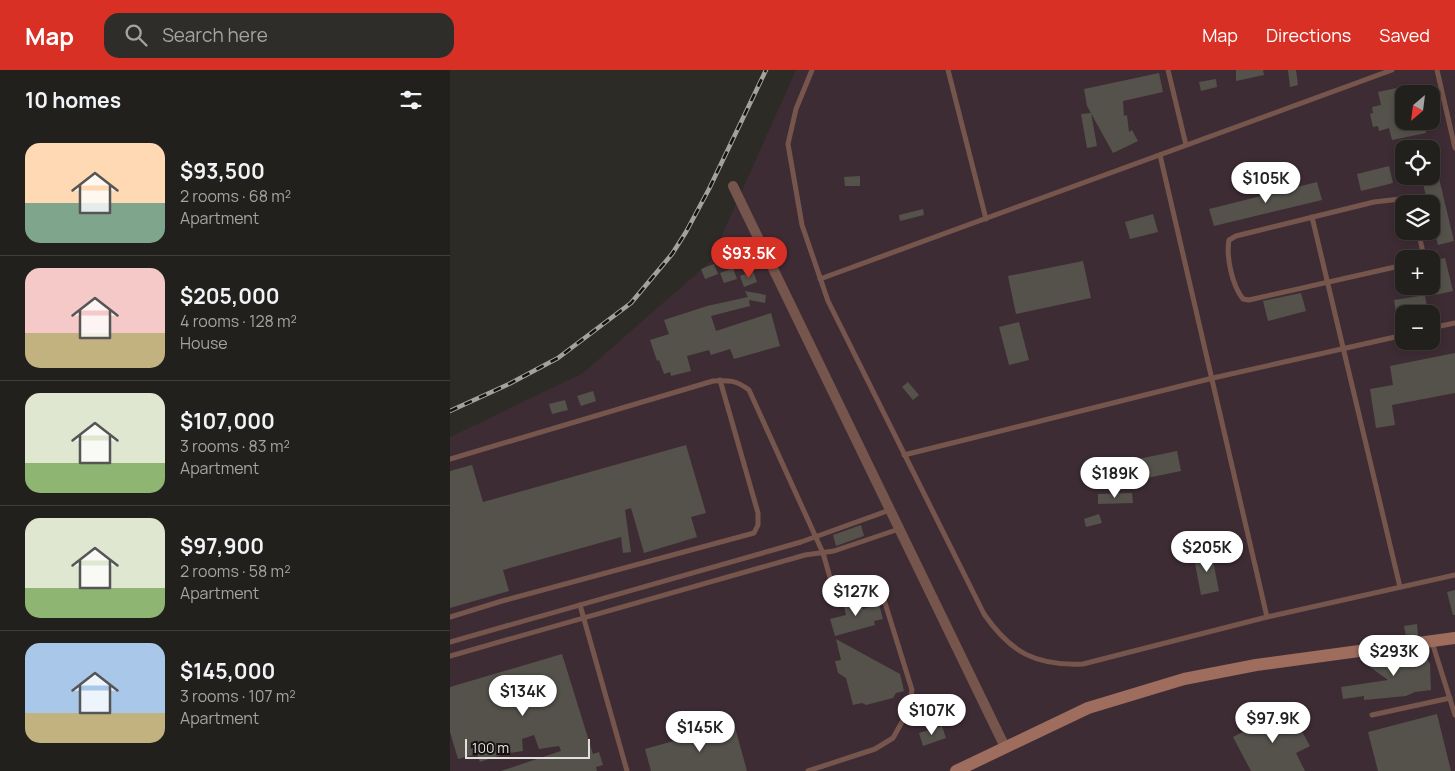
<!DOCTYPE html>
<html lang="en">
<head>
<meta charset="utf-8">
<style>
	body { margin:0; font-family:Manrope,sans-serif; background:#2e2d29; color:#f1f3f6; height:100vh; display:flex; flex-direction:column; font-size:19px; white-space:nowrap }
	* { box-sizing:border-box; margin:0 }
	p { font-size:16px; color:#a2a3a3 }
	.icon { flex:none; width:28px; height:28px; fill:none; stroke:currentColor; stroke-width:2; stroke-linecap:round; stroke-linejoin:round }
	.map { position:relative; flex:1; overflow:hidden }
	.side { display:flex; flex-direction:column; background:#22201c; width:450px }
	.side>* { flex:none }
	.needle { width:32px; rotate:208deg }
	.buttons { position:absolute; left:945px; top:15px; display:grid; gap:10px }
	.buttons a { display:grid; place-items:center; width:45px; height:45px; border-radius:10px; background:#22201c; box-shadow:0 2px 8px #0003,0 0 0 1px #3f3e3b; font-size:25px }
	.scale { position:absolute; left:15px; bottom:12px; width:125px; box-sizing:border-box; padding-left:5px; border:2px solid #e2e0dc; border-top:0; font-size:14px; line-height:18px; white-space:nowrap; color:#e2e0dc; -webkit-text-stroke:4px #141311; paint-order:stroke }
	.price { position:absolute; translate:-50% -42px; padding:0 11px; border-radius:18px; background:#fff; color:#222; font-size:16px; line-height:32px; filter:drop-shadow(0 1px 2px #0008) }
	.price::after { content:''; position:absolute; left:50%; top:30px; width:15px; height:11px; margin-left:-8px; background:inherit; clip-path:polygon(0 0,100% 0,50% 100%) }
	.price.active { background:#d93025; color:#fff }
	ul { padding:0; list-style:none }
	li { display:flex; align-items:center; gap:15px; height:125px; padding:0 25px }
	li+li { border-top:1px solid #3f3e3b }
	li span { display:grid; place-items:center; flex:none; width:140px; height:100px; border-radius:15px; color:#555 }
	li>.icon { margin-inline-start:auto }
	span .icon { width:60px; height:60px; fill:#fffc; stroke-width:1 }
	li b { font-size:21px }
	h2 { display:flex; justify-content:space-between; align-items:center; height:60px; padding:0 25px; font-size:21px }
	header { display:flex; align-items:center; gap:30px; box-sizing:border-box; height:70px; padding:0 25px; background:#d93025; color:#fff }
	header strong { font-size:24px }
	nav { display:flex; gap:28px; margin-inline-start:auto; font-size:18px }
	.search { width:350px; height:45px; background:#2e2d29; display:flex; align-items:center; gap:12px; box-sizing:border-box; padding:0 18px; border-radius:15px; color:#a2a3a3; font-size:19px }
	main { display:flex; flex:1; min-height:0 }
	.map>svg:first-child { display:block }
	.industrial { fill:#3e2c35; fill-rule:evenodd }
	.building { fill:#54524b }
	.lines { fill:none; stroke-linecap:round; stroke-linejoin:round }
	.service { stroke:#76564c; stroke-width:5 }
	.minor { stroke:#76564c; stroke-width:10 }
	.secondary { stroke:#9f6d5e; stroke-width:12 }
	.rail-casing { stroke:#a4a29d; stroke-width:4.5 }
	.rail { stroke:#141311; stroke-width:2.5; stroke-dasharray:8; stroke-linecap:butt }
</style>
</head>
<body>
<header>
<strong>Map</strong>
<div class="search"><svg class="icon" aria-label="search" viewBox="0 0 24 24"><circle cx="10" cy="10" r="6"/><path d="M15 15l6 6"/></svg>Search here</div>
<nav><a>Map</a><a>Directions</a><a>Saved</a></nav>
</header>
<main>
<section class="side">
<h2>10 homes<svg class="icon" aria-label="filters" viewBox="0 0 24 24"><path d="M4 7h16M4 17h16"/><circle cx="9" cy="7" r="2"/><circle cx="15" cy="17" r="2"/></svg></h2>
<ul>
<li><span style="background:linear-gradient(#ffd9b3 60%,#7fa58c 0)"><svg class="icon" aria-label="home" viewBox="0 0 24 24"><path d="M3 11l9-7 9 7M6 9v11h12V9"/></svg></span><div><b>$93,500</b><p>2 rooms · 68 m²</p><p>Apartment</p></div></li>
<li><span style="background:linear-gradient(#f6c9c9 65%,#c2b280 0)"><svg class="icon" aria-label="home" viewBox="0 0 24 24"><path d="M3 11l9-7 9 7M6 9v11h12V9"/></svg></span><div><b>$205,000</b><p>4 rooms · 128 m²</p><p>House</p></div></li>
<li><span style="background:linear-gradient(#dfe7d0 70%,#8fb573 0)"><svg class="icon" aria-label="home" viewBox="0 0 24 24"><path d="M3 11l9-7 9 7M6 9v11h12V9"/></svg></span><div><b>$107,000</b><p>3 rooms · 83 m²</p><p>Apartment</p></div></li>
<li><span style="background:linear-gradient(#dfe7d0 70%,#8fb573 0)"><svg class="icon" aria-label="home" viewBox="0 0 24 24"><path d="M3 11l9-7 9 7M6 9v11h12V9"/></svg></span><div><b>$97,900</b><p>2 rooms · 58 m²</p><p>Apartment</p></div></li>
<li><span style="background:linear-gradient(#a9c7e8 70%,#c2b280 0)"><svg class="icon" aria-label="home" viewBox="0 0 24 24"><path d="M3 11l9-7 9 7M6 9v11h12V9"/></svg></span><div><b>$145,000</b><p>3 rooms · 107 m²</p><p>Apartment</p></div></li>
</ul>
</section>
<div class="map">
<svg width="1005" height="701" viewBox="0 0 1005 701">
	<rect width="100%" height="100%" fill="#2d2b25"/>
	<path class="industrial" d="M346 0H1005V701H0V367L133 303 260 192ZM954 24H981V51H954ZM954 79H981V106H954ZM954 134H981V161H954ZM954 189H981V216H954ZM954 244H981V271H954Z"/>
	<g class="building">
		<path d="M786 0H813L814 5 786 11Z"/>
		<path d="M838 0H846L848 15 840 17Z"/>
		<path d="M709 3 713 22 673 31 674 46 677 45 679 62 682 60 688 71 663 83 637 36 634 19Z"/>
		<path d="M766 9 767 17 751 21 749 12Z"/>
		<path d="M956 16 958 24H954V51H974L976 63 942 70 939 58 929 61 928 56 923 57 920 44 923 43 922 37 931 35 928 22Z"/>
		<path d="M641 43 647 76 637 78 631 44Z"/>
		<path d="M939 96 943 113 911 121 907 104Z"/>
		<path d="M987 100 1004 171 988 175 981 149V134H978L971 106H981V101Z"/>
		<path d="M410 106V116H395L394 107Z"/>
		<path d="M867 112 872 130 764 156 759 139Z"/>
		<path d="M473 139 474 145 450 151 449 145Z"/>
		<path d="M703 144 708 162 680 169 675 152Z"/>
		<path d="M995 188 1003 221 985 225 981 207V191Z"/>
		<path d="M633 191 641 228 566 244 558 206Z"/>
		<path d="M264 194 268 204 255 209 251 199Z"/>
		<path d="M283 198 287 209 274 213 270 203Z"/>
		<path d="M303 201 307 212 294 217 290 206Z"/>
		<path d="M295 221 316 225 315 233 299 230 300 236 261 246 266 261 321 243 330 276 284 289 280 279 261 285 259 280 237 286 241 301 221 306 220 302 214 304 209 290 207 291 200 270 219 264 214 250 257 236 298 227Z"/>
		<path d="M851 223 856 241 818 251 813 231Z"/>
		<path d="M975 225 978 243 954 244V247L947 248 944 230Z"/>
		<path d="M569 252 579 290 559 295 549 257Z"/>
		<path d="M1005 283V323L942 335 945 355 926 358 920 319 943 315 940 296Z"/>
		<path d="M458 312 469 325 463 330 452 317Z"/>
		<path d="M143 321 146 331 131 336 127 326Z"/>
		<path d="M115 330 118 340 102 344 99 334Z"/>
		<path d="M236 375 256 443 241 447 247 467 194 483 181 438 175 440 181 482 173 483 171 467 53 500 59 521 0 538V401L22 395 33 432Z"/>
		<path d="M727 381 731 401 692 409 688 389Z"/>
		<path d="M682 423 683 433 648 434V424Z"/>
		<path d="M649 444 652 453 636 457 634 449Z"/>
		<path d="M411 455 414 466 386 476 383 465Z"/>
		<path d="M766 476 768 484 762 486 769 521 751 525 744 488 761 485 759 477Z"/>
		<path d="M1005 520V545H1003L997 522Z"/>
		<path d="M409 527 413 539 429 534 433 549 424 551 425 555 385 566 380 549 396 545 393 532Z"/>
		<path d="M967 554 968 565 956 566 954 556Z"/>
		<path d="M386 569 450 604 454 621 446 623 443 628 416 635 412 633 403 635 396 608 388 603 385 591 391 590Z"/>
		<path d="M969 581 975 585 980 594 981 620 965 622 956 626 914 630V626L893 629 891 617 938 610 909 589Z"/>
		<path d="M112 584 143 684 149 682 153 695 146 697 147 701H51L111 681 109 676 89 679 84 665 72 669 73 681 53 684 30 692 27 684 8 689 0 662V617Z"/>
		<path d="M839 638 860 676 846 683 855 701H801L783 667Z"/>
		<path d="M987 644 1001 701H928L918 662Z"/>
		<path d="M284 654 297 701H201L195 679Z"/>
		<path d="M492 656 496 668 473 676 469 663Z"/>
	</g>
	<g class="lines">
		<g class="service">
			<path d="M362 0 346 39 338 74 352 155 378 231 534 544C561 583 586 596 633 594L817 547 1005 505"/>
			<path d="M498 0 536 149"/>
			<path d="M718 0 736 75"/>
			<path d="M987 0 1005 78"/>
			<path d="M710 85 817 547"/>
			<path d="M862 147 950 517"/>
			<path d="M968 161 973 182 971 189"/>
			<path d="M954 195 799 230 793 229C782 215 776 187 779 170L786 166 924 132 950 129 958 134"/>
			<path d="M370 209 942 0"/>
			<path d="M981 258 1005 253"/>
			<path d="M454 385 763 308 954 265"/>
			<path d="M0 389 263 311C279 310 286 310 299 320L373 483 383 518 392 525 418 517H428L431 520 462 620 457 643 443 668 425 679 358 701"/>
			<path d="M130 535 177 701"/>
			<path d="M0 547 52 531 304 463 308 455V443L270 310"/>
			<path d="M0 572 351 472 440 440"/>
			<path d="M982 572 1005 645"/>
			<path d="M0 586 355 485 384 481 449 459"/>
			<path d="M922 645 1000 628"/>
		</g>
		<path class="minor" d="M283 116 555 677"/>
		<path class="secondary" d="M506 701 638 638 734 609 806 595 1005 568"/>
		<defs>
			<path id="rail" d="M0 341 59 314 108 288 181 233 222 184 236 162 259 119 316 0"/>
		</defs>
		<use href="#rail" class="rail-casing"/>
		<use href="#rail" class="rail"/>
	</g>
</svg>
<div class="buttons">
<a><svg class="needle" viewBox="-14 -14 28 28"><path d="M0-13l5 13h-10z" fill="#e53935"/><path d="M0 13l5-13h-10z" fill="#a2a3a3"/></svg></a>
<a><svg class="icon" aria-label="locate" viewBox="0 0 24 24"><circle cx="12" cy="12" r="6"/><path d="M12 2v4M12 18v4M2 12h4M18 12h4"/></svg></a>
<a><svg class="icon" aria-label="layers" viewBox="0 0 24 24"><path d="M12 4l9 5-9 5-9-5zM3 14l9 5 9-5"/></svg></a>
<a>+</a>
<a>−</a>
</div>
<div class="scale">100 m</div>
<b class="price" style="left:816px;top:134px">$105K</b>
<b class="price active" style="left:299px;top:209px">$93.5K</b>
<b class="price" style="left:665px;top:429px">$189K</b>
<b class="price" style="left:757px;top:503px">$205K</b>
<b class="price" style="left:406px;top:547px">$127K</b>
<b class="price" style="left:944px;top:607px">$293K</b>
<b class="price" style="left:73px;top:647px">$134K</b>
<b class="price" style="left:482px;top:666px">$107K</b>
<b class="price" style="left:823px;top:674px">$97.9K</b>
<b class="price" style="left:250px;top:683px">$145K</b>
</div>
</main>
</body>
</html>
